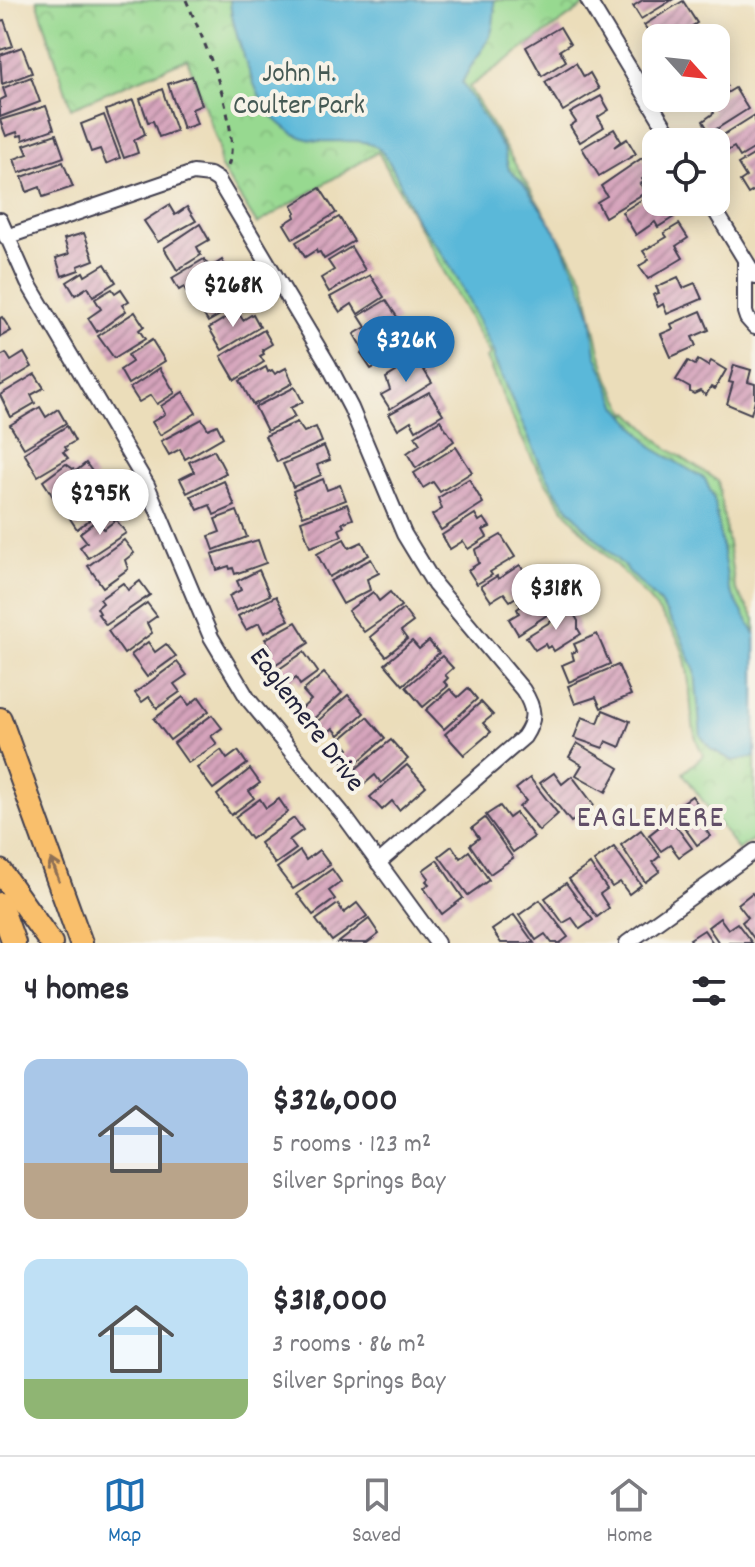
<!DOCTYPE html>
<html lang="en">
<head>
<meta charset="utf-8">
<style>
	body { margin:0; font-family:Dekko,sans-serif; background:#f2f2f3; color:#2b2b33; height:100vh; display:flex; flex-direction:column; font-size:30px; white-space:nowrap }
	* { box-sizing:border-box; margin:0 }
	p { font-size:26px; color:#7c7c81 }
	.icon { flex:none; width:44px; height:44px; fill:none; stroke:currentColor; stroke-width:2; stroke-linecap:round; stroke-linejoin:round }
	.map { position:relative; height:943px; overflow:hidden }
	.drawer { display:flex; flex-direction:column; background:#fff; flex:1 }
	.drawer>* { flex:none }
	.needle { width:52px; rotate:117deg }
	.tools { position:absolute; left:642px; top:24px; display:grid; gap:16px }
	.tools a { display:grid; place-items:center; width:88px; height:88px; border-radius:16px; background:#fff; box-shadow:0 4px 20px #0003; font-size:40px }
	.price { position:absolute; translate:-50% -68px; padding:0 18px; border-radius:28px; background:#fff; color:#222; font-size:26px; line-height:52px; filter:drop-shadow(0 2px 4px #0008) }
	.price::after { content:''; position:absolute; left:50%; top:48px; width:24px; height:18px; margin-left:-12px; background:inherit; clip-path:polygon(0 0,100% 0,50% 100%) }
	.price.selected { background:#1f6fb2; color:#fff }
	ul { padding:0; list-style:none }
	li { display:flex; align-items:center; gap:24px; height:200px; padding:0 24px }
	li span { display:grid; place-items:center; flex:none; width:224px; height:160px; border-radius:16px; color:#555 }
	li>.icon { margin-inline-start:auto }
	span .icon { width:96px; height:96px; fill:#fffc; stroke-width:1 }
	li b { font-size:34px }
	h2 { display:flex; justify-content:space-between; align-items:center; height:96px; padding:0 24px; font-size:34px }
	.tab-bar { display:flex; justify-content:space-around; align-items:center; height:112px; border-top:2px solid #e1e1e2; background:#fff; font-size:22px; color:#7c7c81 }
	.tab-bar a { display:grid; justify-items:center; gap:4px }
	.tab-bar .selected { color:#1f6fb2 }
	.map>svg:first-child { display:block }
	.park { fill:url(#park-crowns); stroke:#5c7e66; stroke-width:2 }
	.water { fill:#5ab8d9; stroke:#3e6d8a; stroke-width:2 }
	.building { fill:url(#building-hatch) }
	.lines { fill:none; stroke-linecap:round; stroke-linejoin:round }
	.street-casing { stroke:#403e4e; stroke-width:18 }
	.primary-casing { stroke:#403e4e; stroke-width:26 }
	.path { stroke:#403e4e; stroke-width:3; stroke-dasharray:6 6; stroke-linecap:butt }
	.street { stroke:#fff; stroke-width:14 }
	.primary { stroke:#f9bf6c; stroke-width:22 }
	.oneway { stroke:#8e7054 }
	.labels { text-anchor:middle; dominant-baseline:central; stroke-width:8; stroke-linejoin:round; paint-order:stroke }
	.park-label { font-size:28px; fill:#455954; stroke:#f7f3e8 }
	.street-label { font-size:28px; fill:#22223b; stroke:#f7f3e8 }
	.neighbourhood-label { font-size:30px; letter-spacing:2px; fill:#614f68; stroke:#f7f3e8 }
</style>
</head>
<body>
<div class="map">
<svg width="755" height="943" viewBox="0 0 755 943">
	<defs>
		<pattern id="park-crowns" width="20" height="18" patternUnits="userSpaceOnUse" patternTransform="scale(2)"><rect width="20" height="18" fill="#97d990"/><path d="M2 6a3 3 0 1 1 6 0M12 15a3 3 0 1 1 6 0" fill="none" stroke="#82ba7d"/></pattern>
		<pattern id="building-hatch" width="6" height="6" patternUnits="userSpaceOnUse" patternTransform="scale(2)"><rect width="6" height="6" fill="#d5a3bb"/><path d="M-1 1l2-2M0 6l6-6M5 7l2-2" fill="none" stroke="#ac8499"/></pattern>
	</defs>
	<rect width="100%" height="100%" fill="#f7f3e8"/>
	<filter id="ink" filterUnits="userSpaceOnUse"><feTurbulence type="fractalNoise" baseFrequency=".0125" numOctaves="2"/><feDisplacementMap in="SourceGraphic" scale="16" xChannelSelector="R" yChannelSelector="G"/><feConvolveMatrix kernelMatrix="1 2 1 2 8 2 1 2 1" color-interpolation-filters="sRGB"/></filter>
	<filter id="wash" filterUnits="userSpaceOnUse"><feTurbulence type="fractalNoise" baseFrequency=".006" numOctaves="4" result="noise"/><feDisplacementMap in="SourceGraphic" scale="32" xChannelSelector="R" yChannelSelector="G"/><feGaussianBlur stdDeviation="1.8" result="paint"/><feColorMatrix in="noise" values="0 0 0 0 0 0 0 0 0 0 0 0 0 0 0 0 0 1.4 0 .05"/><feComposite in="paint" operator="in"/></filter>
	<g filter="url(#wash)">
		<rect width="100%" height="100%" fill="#ebddba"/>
		<path class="park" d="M37 0H580L584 6 469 87 584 279 600 351 609 379 627 414 630 412 664 446 718 481 735 588 755 619V838L738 850 683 773 704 755C684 729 697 674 677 638 652 595 612 564 580 528 535 479 513 418 486 358L490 355 378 152 257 224 220 166 219 146 187 59 71 108Z"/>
		<path class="water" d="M230 0H494C497 47 478 47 462 83L504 150 509 170 523 183 552 225 579 279 591 315 596 354 618 407 654 449 705 479 714 499 729 589 755 634V757L733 761 711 749 701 736 695 671 680 635 660 603 584 526 558 495 541 466 494 359V354C480 325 467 294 450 266 440 249 425 234 415 216 404 195 397 170 381 151 366 134 332 145 311 140 295 137 276 123 267 109 254 91 230 22 230 0Z"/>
		<g id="blocks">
			<g class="building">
				<path d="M643 0H672L641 19 633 6Z"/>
				<path d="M683 1 697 23 673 38H669L665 31 653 38 644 25Z"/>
				<path d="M4 20 13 46 0 50V21Z"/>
				<path d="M560 27 570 44 560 50 566 61 542 76 526 47Z"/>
				<path d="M703 30 708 38H691Z"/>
				<path d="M22 47 32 73 2 84 0 55Z"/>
				<path d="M576 63 584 77 590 73 599 89 563 111 545 82Z"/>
				<path d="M716 67 727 86 716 93Z"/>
				<path d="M192 76 202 105 192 109 197 124 183 129 168 84Z"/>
				<path d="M31 77 40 102 0 117V100L6 97 3 88Z"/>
				<path d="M735 88 748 109 710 133 703 121 714 113 709 104Z"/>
				<path d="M162 89 176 131 159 137 153 121 148 122 140 99Z"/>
				<path d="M601 96 609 110 598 117 604 127 580 142 570 126 576 122 570 113Z"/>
				<path d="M133 100 145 134 134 140 138 153 124 158 106 110Z"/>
				<path d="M46 106 54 129 23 140 22 135 18 136 17 132 6 136 0 120Z"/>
				<path d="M104 115 120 158 106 164 100 149 91 152 81 124Z"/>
				<path d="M755 115V148L740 157 734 147 722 154 716 142H712Z"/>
				<path d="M614 129 621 141 614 147 627 139 636 154 599 176 582 148Z"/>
				<path d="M56 134 64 157 19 173 14 159 28 154 24 145Z"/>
				<path d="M755 154V190L748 194 740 181 746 177 738 164Z"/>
				<path d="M642 158 651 173 642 179 644 182 640 184 646 192 605 217 597 202 607 196 601 186Z"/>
				<path d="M63 162 73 187 43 197 40 187 27 192 22 177Z"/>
				<path d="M320 188 336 213 293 239 284 224 295 217 294 214 296 212 292 205Z"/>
				<path d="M646 197 652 208 665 202 674 217 658 227 655 222 636 235 622 212Z"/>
				<path d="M169 205 175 215 187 207 196 221 158 242 144 221Z"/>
				<path d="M339 217 354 241 324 259 320 252 317 253 316 250 305 257 296 242Z"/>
				<path d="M200 224 209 240 197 247 201 255 177 270 164 248Z"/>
				<path d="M679 224 688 238 676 246 683 258 648 279 639 266 649 260 643 251 667 237 664 233Z"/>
				<path d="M84 233 94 260 78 266 79 270 62 276 56 258 69 254 64 239Z"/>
				<path d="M351 247 365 270 329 292 321 278 334 270 328 261Z"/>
				<path d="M204 259 210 268 222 260 229 274 190 298 184 287 179 290 172 278Z"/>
				<path d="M105 264 116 282 93 296 88 287 75 295 67 282 83 272 85 276Z"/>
				<path d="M370 275 384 297 358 314 352 304 340 312 330 297Z"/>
				<path d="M678 277 683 288 695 283 702 299 667 314 663 304 658 307 653 295 659 293 656 287Z"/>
				<path d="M232 278 241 293 228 301 232 308 208 322 196 301Z"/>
				<path d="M112 289 115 293 121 289 129 301 122 305 126 311 97 332 88 318 101 309 95 299Z"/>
				<path d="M386 300 399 320 393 324 394 327 362 348 354 334 366 327 359 316Z"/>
				<path d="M237 311 243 320 253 314 260 327 222 350 209 328Z"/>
				<path d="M701 311 709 330 692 337 696 346 671 357 661 334 673 329 671 324Z"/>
				<path d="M135 312 144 326 139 330 145 339 114 358 98 336Z"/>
				<path d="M2 317 11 331 0 337V318Z"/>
				<path d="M264 330 272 344 262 350 264 354 260 356 264 362 235 380 221 356Z"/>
				<path d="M400 333 413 355 389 370 384 362 371 369 361 354Z"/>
				<path d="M152 340 165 361 128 384 120 370 132 362 128 355Z"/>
				<path d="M6 353 11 361 24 353 32 367 0 386V356Z"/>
				<path d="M417 359 432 383 390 409 381 395 390 390 386 378Z"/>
				<path d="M698 360 708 366 711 361 726 370 715 389 711 387 706 395 700 391 694 394 690 392V388L676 380 688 361 695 365Z"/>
				<path d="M734 365 751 370 748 382 755 384V400L751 414 727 404 733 383 729 382Z"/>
				<path d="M266 367 268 372 272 370 275 374 286 368 293 383 253 405 240 381Z"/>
				<path d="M160 368 175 393 157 404 151 395 139 402 130 388Z"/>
				<path d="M35 374 44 388 31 395 35 403 11 417 0 395Z"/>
				<path d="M295 387 303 402 290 408 295 417 267 431 255 407Z"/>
				<path d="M183 392 196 413 160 435 152 422 165 414 161 406Z"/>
				<path d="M429 392 443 414 416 430 411 421 398 429 389 414Z"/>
				<path d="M40 407 46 417 58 409 66 423 24 448 10 425Z"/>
				<path d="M202 419 208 429 217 425 223 437 185 459 180 449 169 455 161 441Z"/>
				<path d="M440 420 454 441 416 468 407 453 420 444 415 436Z"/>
				<path d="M297 422 304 432 316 427 322 442 277 462 265 436Z"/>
				<path d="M67 426 75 441 65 447 67 450 63 452 68 458 38 476 24 453Z"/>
				<path d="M324 446 330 460 317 465 321 475 293 487 283 464Z"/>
				<path d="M456 447 472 472 440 492 433 482 423 488 414 473Z"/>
				<path d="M214 450 226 473 187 493 180 479 194 472 189 462Z"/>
				<path d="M86 463 96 477 58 504 43 481 66 464 76 471Z"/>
				<path d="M323 479 327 490 340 485 346 500 303 516 293 491Z"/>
				<path d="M469 479 483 503 441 530 432 515 442 509 438 498Z"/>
				<path d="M224 481 235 506 214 515 210 505 198 510 191 496Z"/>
				<path d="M97 483 107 496 95 505 100 512 77 529 63 508Z"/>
				<path d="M347 504 353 519 342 523 344 527 339 529 342 536 310 547 301 521Z"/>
				<path d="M237 511 247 537 214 550 209 536 220 532 215 519Z"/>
				<path d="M475 514 479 521 484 518 490 527 483 530 487 537 468 549 463 541 450 549 442 535Z"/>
				<path d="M97 520 104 529 116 520 126 533 88 558 80 547 87 542 80 533Z"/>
				<path d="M501 535 515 557 490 572 492 575 477 584 468 570 479 563 475 550Z"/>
				<path d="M344 539 349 548 362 542 369 555 329 577 317 554Z"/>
				<path d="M124 540 134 553 125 560 128 569 103 587 88 566Z"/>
				<path d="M258 540 266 563 235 574 233 568 230 569 229 566 217 570 212 554Z"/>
				<path d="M371 559 379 573 367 579 370 590 343 604 330 581Z"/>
				<path d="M520 565 533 586 510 601 504 593 491 601 481 586 497 576 498 579Z"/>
				<path d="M259 570 270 595 236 611 229 596 241 590 237 581Z"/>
				<path d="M140 581 150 595 106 625 98 614 100 613 97 608 103 603 100 599 123 583 128 590Z"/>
				<path d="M545 585 562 605 518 634 509 619 519 613 517 609 521 606 518 602Z"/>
				<path d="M373 592 379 601 390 592 401 606 364 632 348 611Z"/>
				<path d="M276 596 289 620 264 633 259 623 246 630 238 616Z"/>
				<path d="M147 603 157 616 147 623 152 633 124 654 108 631Z"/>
				<path d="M403 609 413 622 401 631 407 639 386 656 370 637Z"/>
				<path d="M571 609 578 621V629L581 634 554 651 551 646 547 648 545 644 535 650 526 637Z"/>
				<path d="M296 622 309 643 268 669 260 655 271 648 265 639Z"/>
				<path d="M597 634 610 664 569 682 562 665 574 660 572 653 577 651 574 644Z"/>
				<path d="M412 641 419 649 429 641 439 653 403 685 385 664Z"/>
				<path d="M148 642 155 652 166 644 176 656 147 677 131 655Z"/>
				<path d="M304 652 318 672 300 685 296 678 282 688 272 674Z"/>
				<path d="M442 656 453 668 445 675 448 678 444 682 448 686 423 707 406 687Z"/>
				<path d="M177 662 187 675 174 684 180 692 157 708 149 697 142 702 135 693Z"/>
				<path d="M618 665 631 695 601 708 596 697 575 704 568 686Z"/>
				<path d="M324 673 342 693 310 722 300 710 311 700 303 691Z"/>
				<path d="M468 688 477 699 444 729 426 710 450 689 458 697Z"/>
				<path d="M348 695 364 713 339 735 333 728 322 738 312 726Z"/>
				<path d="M183 697 189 705 199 697 209 711 170 740 154 719Z"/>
				<path d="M481 702 493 715 483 723 491 732 464 755 445 734Z"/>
				<path d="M603 710 630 721 620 747 606 741 603 748 574 738 582 717 598 723Z"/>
				<path d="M212 715 222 728 211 736 217 744 188 763 174 743Z"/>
				<path d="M367 717 385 738 349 770 339 757 349 749 341 739Z"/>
				<path d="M391 740 408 759 381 783 375 775 363 785 352 772Z"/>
				<path d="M577 743 619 768 606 792 576 775 582 765 569 757Z"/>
				<path d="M221 750 227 759 238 751 247 764 213 789 197 768Z"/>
				<path d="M407 765 426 786 399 810 392 801 382 810 370 797Z"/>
				<path d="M250 769 260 783 249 791 254 798 231 815 217 795Z"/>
				<path d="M554 773 562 784 572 776 594 805 571 822 540 783Z"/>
				<path d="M530 778 558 814 539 831 519 807 526 801 516 789Z"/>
				<path d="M692 796 708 819 701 823 710 836 697 845 672 810Z"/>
				<path d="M260 799 266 808 279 799 288 812 251 839 235 817Z"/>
				<path d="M500 806 509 818 516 813 534 837 513 852 486 815Z"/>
				<path d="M665 811 692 848 679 857 670 845 661 851 649 835 659 827 653 820Z"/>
				<path d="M294 818 303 830 289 840 296 849 275 864 260 843Z"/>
				<path d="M485 818 513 858 490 874 470 845 479 838 472 828Z"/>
				<path d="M641 830 660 856 653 862 660 871 645 882 621 845Z"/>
				<path d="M452 846 460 858 469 851 489 880 468 895 439 856Z"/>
				<path d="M614 847 641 885 629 894 620 882 612 887 594 861Z"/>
				<path d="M319 850 330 865 293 889 277 868 300 851 306 860Z"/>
				<path d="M437 860 463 898 442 914 424 888 429 884 426 881 429 878 423 870Z"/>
				<path d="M590 864 607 889 600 894 609 908 597 917 569 879Z"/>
				<path d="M332 869 341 882 329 891 335 899 313 915 297 894Z"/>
				<path d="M566 883 593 920 580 929 572 918 563 923 545 898Z"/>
				<path d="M752 893 755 897V940L742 922 748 917 738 904Z"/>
				<path d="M540 900 568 937 560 943H552L545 934 536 940 519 915Z"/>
				<path d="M357 903 367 916 332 941 316 920 338 904 344 913Z"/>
				<path d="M514 915 534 943H501L492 930Z"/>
				<path d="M720 918 728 929 737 923 752 943H719L708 927Z"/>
				<path d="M369 919 379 934 367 943H338Z"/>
				<path d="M704 930 713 943H693L690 939Z"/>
			</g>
		</g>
	</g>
	<g filter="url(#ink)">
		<use href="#blocks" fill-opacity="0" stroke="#403e4e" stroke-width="2"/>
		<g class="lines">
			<defs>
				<g id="street">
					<path d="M588 0 674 142"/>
					<path d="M710 202 755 276"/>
					<path d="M0 220 28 283 147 485 211 637 248 699 342 813 437 943"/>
					<path d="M6 237 193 173 210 175 218 180 328 364 351 408 404 534 435 585 523 690C535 709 536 719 524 737L378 863"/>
					<path d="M745 263V312L747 318 755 327"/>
					<path d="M627 943 755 851"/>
				</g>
				<g id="primary">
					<path d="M0 719 81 943"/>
					<path d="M0 871 51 943"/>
					<path d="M0 904 14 943"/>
				</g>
			</defs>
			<use href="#street" class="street-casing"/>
			<use href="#primary" class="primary-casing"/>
			<path class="path" d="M186 0C202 36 245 132 227 168"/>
			<use href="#street" class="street"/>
			<use href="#primary" class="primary"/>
		</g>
		<defs><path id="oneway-shaft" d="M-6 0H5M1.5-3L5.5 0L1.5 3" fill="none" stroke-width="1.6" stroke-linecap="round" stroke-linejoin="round" transform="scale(2)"/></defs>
		<use class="oneway" href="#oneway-shaft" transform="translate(55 870) rotate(-110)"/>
	</g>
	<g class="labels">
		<g class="park-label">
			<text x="299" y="76">John H.<tspan x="299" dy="32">Coulter Park</tspan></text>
		</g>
		<g class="street-label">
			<text transform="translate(305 721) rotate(53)">Eaglemere Drive</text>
		</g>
		<g class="neighbourhood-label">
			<text x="651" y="820">EAGLEMERE</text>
		</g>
	</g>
</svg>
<div class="tools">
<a><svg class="needle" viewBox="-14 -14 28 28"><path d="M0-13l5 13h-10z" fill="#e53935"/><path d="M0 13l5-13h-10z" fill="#7c7c81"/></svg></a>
<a><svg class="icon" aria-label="locate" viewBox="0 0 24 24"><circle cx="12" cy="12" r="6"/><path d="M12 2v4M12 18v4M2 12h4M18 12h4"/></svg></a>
</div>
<b class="price" style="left:233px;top:329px">$268K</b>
<b class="price selected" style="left:406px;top:384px">$326K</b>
<b class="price" style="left:100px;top:537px">$295K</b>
<b class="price" style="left:556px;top:632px">$318K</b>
</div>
<section class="drawer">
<h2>4 homes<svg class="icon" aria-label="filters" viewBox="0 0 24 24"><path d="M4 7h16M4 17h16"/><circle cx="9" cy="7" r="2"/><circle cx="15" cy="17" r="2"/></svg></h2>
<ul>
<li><span style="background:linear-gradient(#a9c7e8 65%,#b9a48a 0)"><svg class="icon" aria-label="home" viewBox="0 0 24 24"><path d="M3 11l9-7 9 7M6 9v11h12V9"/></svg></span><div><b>$326,000</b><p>5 rooms · 123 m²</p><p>Silver Springs Bay</p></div></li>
<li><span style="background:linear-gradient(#bfe0f5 75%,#8fb573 0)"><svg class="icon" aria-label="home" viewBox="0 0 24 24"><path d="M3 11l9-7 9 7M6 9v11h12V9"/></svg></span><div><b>$318,000</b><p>3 rooms · 86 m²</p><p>Silver Springs Bay</p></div></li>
</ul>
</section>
<nav class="tab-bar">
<a class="selected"><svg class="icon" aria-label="map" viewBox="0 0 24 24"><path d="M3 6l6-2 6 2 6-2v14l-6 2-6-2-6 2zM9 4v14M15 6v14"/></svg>Map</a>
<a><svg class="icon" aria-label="saved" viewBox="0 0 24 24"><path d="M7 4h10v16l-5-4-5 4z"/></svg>Saved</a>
<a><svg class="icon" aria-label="home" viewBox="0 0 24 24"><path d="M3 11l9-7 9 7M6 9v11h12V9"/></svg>Home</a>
</nav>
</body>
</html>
